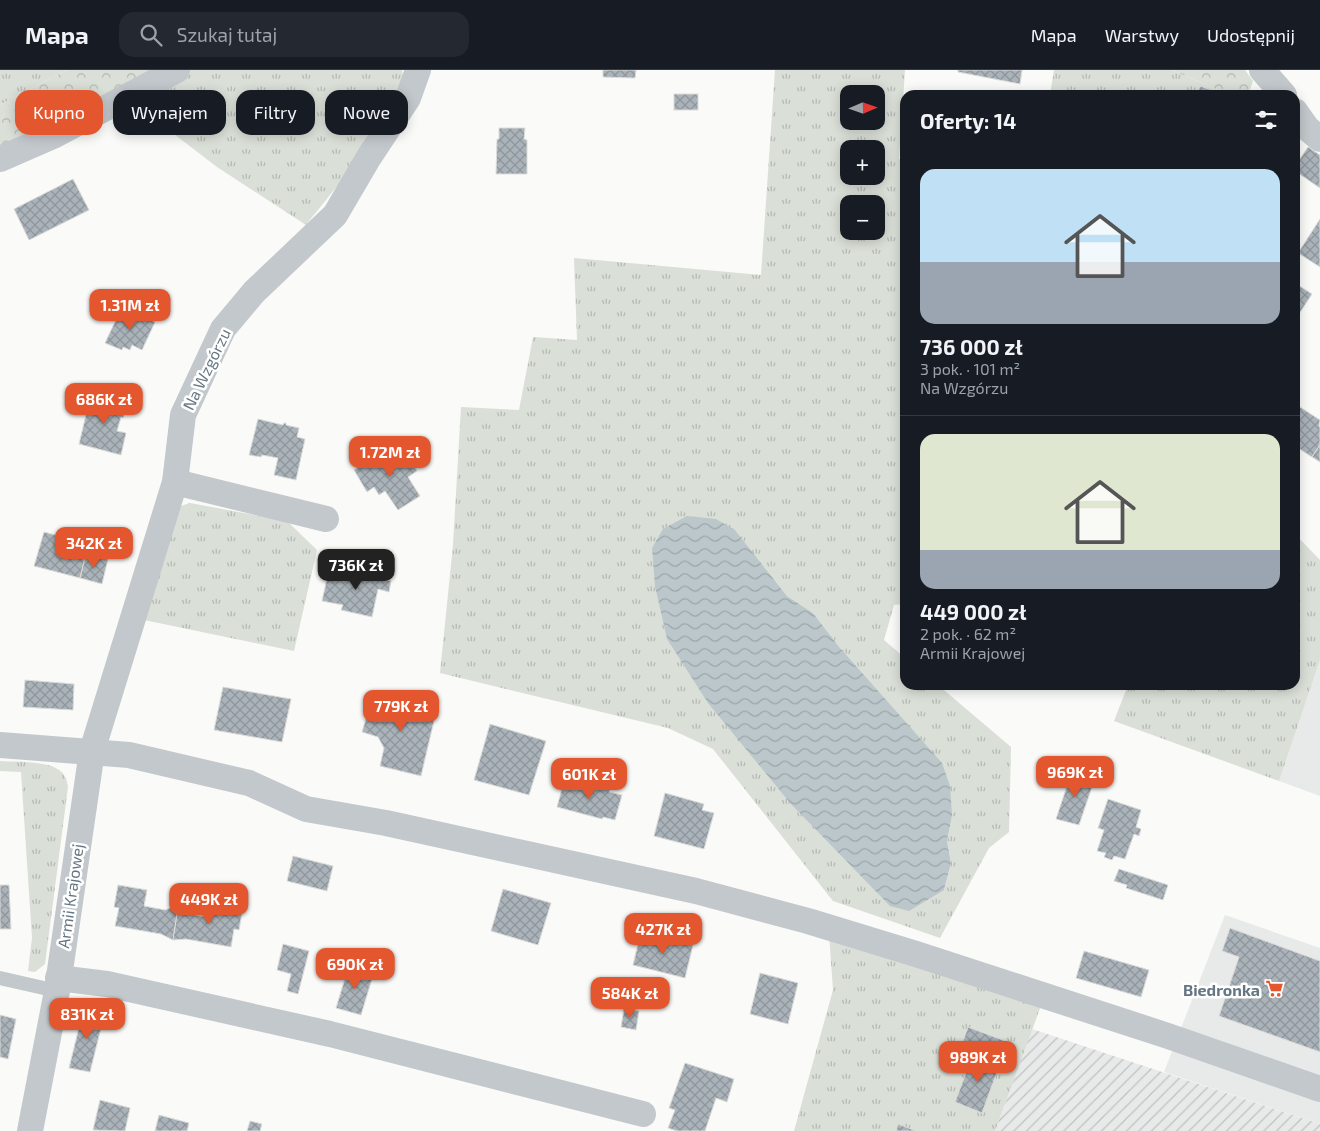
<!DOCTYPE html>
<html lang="pl">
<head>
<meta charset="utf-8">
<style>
	body { margin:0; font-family:"Exo 2",sans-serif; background:#242831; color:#f1f3f6; height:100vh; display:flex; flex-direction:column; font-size:19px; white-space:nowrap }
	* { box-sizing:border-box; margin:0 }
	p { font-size:16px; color:#9ea1a6 }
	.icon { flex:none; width:28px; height:28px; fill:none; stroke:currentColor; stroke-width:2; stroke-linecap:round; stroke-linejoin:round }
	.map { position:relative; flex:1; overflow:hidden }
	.panel { position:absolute; left:900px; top:20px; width:400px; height:600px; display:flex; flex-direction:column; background:#171b24; border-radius:15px; box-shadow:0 2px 12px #0003 }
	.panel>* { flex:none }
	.banner { position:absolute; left:15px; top:20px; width:475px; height:45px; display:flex; gap:10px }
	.needle { width:32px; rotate:88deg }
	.controls { position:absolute; left:840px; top:15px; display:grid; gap:10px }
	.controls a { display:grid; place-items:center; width:45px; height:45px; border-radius:10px; background:#171b24; box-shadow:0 2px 12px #0003; font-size:25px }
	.price { position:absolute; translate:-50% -42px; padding:0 11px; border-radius:10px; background:#e4572e; color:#fff; font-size:16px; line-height:32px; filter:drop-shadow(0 1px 2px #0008) }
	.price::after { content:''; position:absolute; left:50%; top:30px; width:15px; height:11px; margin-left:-8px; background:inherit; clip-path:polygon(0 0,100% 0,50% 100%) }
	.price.on { background:#222; color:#fff }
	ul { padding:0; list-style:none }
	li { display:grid; align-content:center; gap:10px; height:265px; padding:0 20px }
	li+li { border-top:1px solid #363941 }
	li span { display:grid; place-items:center; height:155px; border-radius:15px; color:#555 }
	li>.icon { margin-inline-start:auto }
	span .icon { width:90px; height:90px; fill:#fffc; stroke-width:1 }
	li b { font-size:21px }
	h2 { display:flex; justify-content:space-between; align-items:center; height:60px; padding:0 20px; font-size:21px }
	.chip { padding:0 18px; border-radius:15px; background:#171b24; box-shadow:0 2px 12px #0003; font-size:18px; line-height:45px }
	.chip.on { background:#e4572e; color:#fff }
	header { display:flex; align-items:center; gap:30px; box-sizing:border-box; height:70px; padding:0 25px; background:#171b24; border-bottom:1px solid #363941 }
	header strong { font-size:24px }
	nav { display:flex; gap:28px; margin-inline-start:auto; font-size:18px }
	.search { width:350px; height:45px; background:#242831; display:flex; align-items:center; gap:12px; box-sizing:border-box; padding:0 18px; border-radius:15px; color:#9ea1a6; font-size:19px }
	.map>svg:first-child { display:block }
	.built { fill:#e8e9e9 }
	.industrial { fill:url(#industrial-furrows) }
	.grass { fill:url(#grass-tufts); fill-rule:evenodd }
	.forest { fill:url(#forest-crowns) }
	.water { fill:url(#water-waves) }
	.building { fill:url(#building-cross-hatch); stroke:#dcdcda }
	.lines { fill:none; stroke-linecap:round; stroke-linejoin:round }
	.lane { stroke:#c3c8cc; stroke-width:14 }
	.street { stroke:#c3c8cc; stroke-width:26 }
	.labels { text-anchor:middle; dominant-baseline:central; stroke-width:5; stroke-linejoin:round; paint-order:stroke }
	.street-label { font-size:16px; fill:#657683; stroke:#fff }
	.poi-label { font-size:16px; font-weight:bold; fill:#657683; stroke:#fff; text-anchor:end }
</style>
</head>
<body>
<header>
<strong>Mapa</strong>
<div class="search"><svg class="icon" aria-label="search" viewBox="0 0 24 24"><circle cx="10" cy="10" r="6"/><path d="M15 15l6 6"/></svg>Szukaj tutaj</div>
<nav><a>Mapa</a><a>Warstwy</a><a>Udostępnij</a></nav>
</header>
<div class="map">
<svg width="1320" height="1061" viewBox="0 0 1320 1061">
	<defs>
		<pattern id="industrial-furrows" width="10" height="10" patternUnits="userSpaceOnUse" patternTransform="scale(1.25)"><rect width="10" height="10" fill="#e8e9e9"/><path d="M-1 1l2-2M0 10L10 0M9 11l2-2" fill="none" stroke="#c0c1c2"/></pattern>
		<pattern id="grass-tufts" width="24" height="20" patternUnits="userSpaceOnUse" patternTransform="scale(1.25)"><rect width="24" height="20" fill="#dadfd7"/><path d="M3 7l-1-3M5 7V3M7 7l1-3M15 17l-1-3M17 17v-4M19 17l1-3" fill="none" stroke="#b4b9b4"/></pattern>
		<pattern id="forest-crowns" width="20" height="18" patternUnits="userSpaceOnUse" patternTransform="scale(1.25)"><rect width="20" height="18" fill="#dadfd7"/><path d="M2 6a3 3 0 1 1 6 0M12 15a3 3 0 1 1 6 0" fill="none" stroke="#b4b9b4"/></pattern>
		<pattern id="water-waves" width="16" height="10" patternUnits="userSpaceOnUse" patternTransform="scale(1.25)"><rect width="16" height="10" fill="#bbc7cb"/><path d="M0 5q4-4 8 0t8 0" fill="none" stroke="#9ca6aa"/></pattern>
		<pattern id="building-cross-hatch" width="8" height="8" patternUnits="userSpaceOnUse" patternTransform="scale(1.25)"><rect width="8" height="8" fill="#aab3b9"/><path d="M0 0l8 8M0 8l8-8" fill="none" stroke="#8e969c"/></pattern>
	</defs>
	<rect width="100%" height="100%" fill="#fafaf8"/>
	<g class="built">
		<path d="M1320 590V726L1279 711Z"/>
		<path d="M1225 845 1320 878V1054L1164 1002Z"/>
	</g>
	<path class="industrial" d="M1032 959 1320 1054V1061H995Z"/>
	<g class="grass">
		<path d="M0 0H67L0 35Z"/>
		<path d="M189 0H402C410 30 327 129 306 155L217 97 170 61 137 31Z"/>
		<path d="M775 0H905L899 89 905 90V534L894 535 884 570 905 588V615H938L1011 677 1009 762 989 778 940 868 833 831 713 679 668 658 440 603 453 475 461 337 519 340 533 267 577 270 574 188 761 205ZM849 24H876V51H849ZM849 79H876V106H849ZM849 134H876V161H849ZM735 460 787 526 813 543 840 578 952 746 947 771 951 793 944 820Z"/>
		<path d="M1054 0H1172L1230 25H1050Z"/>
		<path d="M190 433 287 451 317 480 294 581 144 550 178 437Z"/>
		<path d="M1295 464 1320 490V590L1279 711 1114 651 1128 615H1295Z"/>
		<path d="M0 691C15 692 48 691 59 700 65 704 67 710 68 717L45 894 35 902 28 901 32 868 21 702 0 701Z"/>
		<path d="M829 864 1042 933 995 1061H794L833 920Z"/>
	</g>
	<g class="forest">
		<path d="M67 0H151L94 33 0 77V35Z"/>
		<path d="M1172 0H1245L1253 11 1248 25H1230Z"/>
	</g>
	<path class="water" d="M687 446 716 449 735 460 787 526 813 543 840 578 942 693 950 716 952 746 947 771 951 793 944 820 909 841 890 836 791 734 708 633 667 569 655 516 652 478 663 459Z"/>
	<g class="building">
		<path d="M603 0H636L635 8 603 7Z"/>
		<path d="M958 0H1022L1020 14 958 2Z"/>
		<path d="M1200 16 1226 25H1197Z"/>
		<rect x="674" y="24" width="24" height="16"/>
		<path d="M499 58H525L524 69 527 70V104H496L497 69H499Z"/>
		<path d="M1308 77 1320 85V118L1295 101V96Z"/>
		<path d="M73 109 89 140 29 170 14 139Z"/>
		<path d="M1320 149V197L1298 183Z"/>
		<path d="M1295 213 1312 224 1295 250Z"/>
		<path d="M122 237 155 252 142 280 132 275 130 280 123 277 122 280 105 273Z"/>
		<path d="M91 324 127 332 123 348 121 347 117 361 126 363 121 385 79 374Z"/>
		<path d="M1300 337 1320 350 1319 356 1320 357V375L1312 387 1295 376V344Z"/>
		<path d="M258 349 283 355 284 353H286V355L299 358 297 367 305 369 296 410 274 405 278 388 262 385 261 387 249 385Z"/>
		<path d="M1320 375V392L1312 387Z"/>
		<path d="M388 381 395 391 404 385 407 390 410 388 417 401 408 407 420 426 398 440 385 421 379 425 374 417 367 422 354 400 378 385 379 386Z"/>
		<path d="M44 462 78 471 75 481 86 484 80 508 34 496Z"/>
		<path d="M86 484 108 489 102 514 80 508Z"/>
		<path d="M351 496 381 503 380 508 391 511 389 522 378 519 372 547 341 540 343 535 322 531 327 508 343 511 349 507Z"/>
		<path d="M25 610 74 614 73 640 23 637Z"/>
		<path d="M223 617 291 629 282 672 214 660Z"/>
		<path d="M373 624 437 638 421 706 380 696 384 678 378 667 362 662Z"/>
		<path d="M490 654 546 671 529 725 474 710Z"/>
		<path d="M1072 701 1095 708 1079 755 1056 749Z"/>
		<path d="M565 707 610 719 609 722 622 725 615 750 603 747 602 749 557 737Z"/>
		<path d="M665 723 704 734 702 740 714 743 704 779 654 766Z"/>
		<path d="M1108 729 1141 740 1136 757 1141 759 1139 766 1134 764 1125 789 1114 786 1112 790 1104 787 1106 783 1097 781 1104 760 1098 758Z"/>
		<path d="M293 786 333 796 327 821 287 811Z"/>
		<path d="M1119 799 1168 815 1163 830 1126 818 1127 815 1114 811Z"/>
		<path d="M0 815H9L11 859H0Z"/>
		<path d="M118 815 147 820 144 836 165 840 173 837 178 838 173 870 161 864 115 856 119 838 114 837Z"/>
		<path d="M503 819 551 833 538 875 491 861Z"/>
		<path d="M215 832 243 837 239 860 234 859 231 877 186 869 173 870 178 838 184 839 190 844 212 848Z"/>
		<path d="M1230 858 1320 891V982L1219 946 1239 887 1222 881Z"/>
		<path d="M641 861 693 875 685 908 633 895Z"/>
		<path d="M283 874 309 881 298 924 287 921 291 904 277 900Z"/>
		<path d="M1084 881 1149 900 1141 927 1076 908Z"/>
		<path d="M349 895 374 902 361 945 336 938Z"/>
		<path d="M760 903 798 913 788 954 750 944Z"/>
		<path d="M84 937 105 942 90 1002 69 998Z"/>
		<path d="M624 939 639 941 636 960 621 957Z"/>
		<path d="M0 945 16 949 8 989 0 987Z"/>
		<path d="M968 957 1008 972 1000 994 960 979Z"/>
		<path d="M973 984 1000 994 982 1043 955 1032Z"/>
		<path d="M685 993 734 1009 727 1032 716 1028 705 1061H677L668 1058 675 1040 669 1038Z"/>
		<path d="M100 1030 130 1038 125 1061 93 1060Z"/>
		<path d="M159 1045 189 1053 187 1061H155Z"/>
		<path d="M250 1051 262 1054 260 1061H247Z"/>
		<path d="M898 1054 916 1061H896Z"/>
	</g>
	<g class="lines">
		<path class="lane" d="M0 908 57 921"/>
		<g class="street">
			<path d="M1262 0 1284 25"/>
			<path d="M1295 41 1307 58 1320 69"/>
			<path d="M0 89 55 65 177 0"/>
			<path d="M175 412 326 449"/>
			<path d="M0 675 129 685 249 713 306 739 386 753 696 821 808 851 916 884 1168 966 1320 1019"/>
			<path d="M58 908 107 914 330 964 643 1044"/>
			<path d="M30 1061 57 921 92 681 175 412 183 345 223 259 254 222 335 145 369 87 408 28 418 0"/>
		</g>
	</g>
	<defs>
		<symbol id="supermarket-bare" viewBox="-9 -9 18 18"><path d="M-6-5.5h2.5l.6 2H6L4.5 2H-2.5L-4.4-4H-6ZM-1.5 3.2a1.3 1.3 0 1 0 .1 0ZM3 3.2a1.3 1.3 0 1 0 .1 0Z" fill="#e4572e" stroke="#fff" stroke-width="2.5" paint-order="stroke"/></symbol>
	</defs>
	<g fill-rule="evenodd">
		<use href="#supermarket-bare" x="1262" y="906" width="25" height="25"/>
	</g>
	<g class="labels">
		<g class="street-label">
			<text transform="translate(206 299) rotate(-64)">Na Wzgórzu</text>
			<text transform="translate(70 826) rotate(-82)">Armii Krajowej</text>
		</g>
		<g class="poi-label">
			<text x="1260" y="919">Biedronka</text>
		</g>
	</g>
</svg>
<div class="controls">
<a><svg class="needle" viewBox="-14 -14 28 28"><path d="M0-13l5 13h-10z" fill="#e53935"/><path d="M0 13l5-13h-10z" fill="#9ea1a6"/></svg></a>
<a>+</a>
<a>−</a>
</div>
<b class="price" style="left:130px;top:261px">1.31M zł</b>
<b class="price" style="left:104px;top:355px">686K zł</b>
<b class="price" style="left:390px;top:408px">1.72M zł</b>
<b class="price" style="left:94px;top:499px">342K zł</b>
<b class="price on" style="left:356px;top:521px">736K zł</b>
<b class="price" style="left:401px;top:662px">779K zł</b>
<b class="price" style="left:1075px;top:728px">969K zł</b>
<b class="price" style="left:589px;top:730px">601K zł</b>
<b class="price" style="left:209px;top:855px">449K zł</b>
<b class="price" style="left:663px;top:885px">427K zł</b>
<b class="price" style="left:355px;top:920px">690K zł</b>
<b class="price" style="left:630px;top:949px">584K zł</b>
<b class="price" style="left:87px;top:970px">831K zł</b>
<b class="price" style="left:978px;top:1013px">989K zł</b>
<div class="banner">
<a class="chip on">Kupno</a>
<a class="chip">Wynajem</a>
<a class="chip">Filtry</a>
<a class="chip">Nowe</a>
</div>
<section class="panel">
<h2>Oferty: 14<svg class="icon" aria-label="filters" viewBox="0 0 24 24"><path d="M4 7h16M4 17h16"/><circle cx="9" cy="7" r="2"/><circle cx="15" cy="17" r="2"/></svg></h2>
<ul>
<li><span style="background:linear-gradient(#bfe0f5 60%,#9aa5b1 0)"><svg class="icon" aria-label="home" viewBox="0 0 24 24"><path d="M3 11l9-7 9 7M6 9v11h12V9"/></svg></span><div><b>736 000 zł</b><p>3 pok. · 101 m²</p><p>Na Wzgórzu</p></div></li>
<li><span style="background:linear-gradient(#dfe7d0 75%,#9aa5b1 0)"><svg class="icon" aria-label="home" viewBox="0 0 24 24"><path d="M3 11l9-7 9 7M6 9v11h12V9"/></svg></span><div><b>449 000 zł</b><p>2 pok. · 62 m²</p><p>Armii Krajowej</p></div></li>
</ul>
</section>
</div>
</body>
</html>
